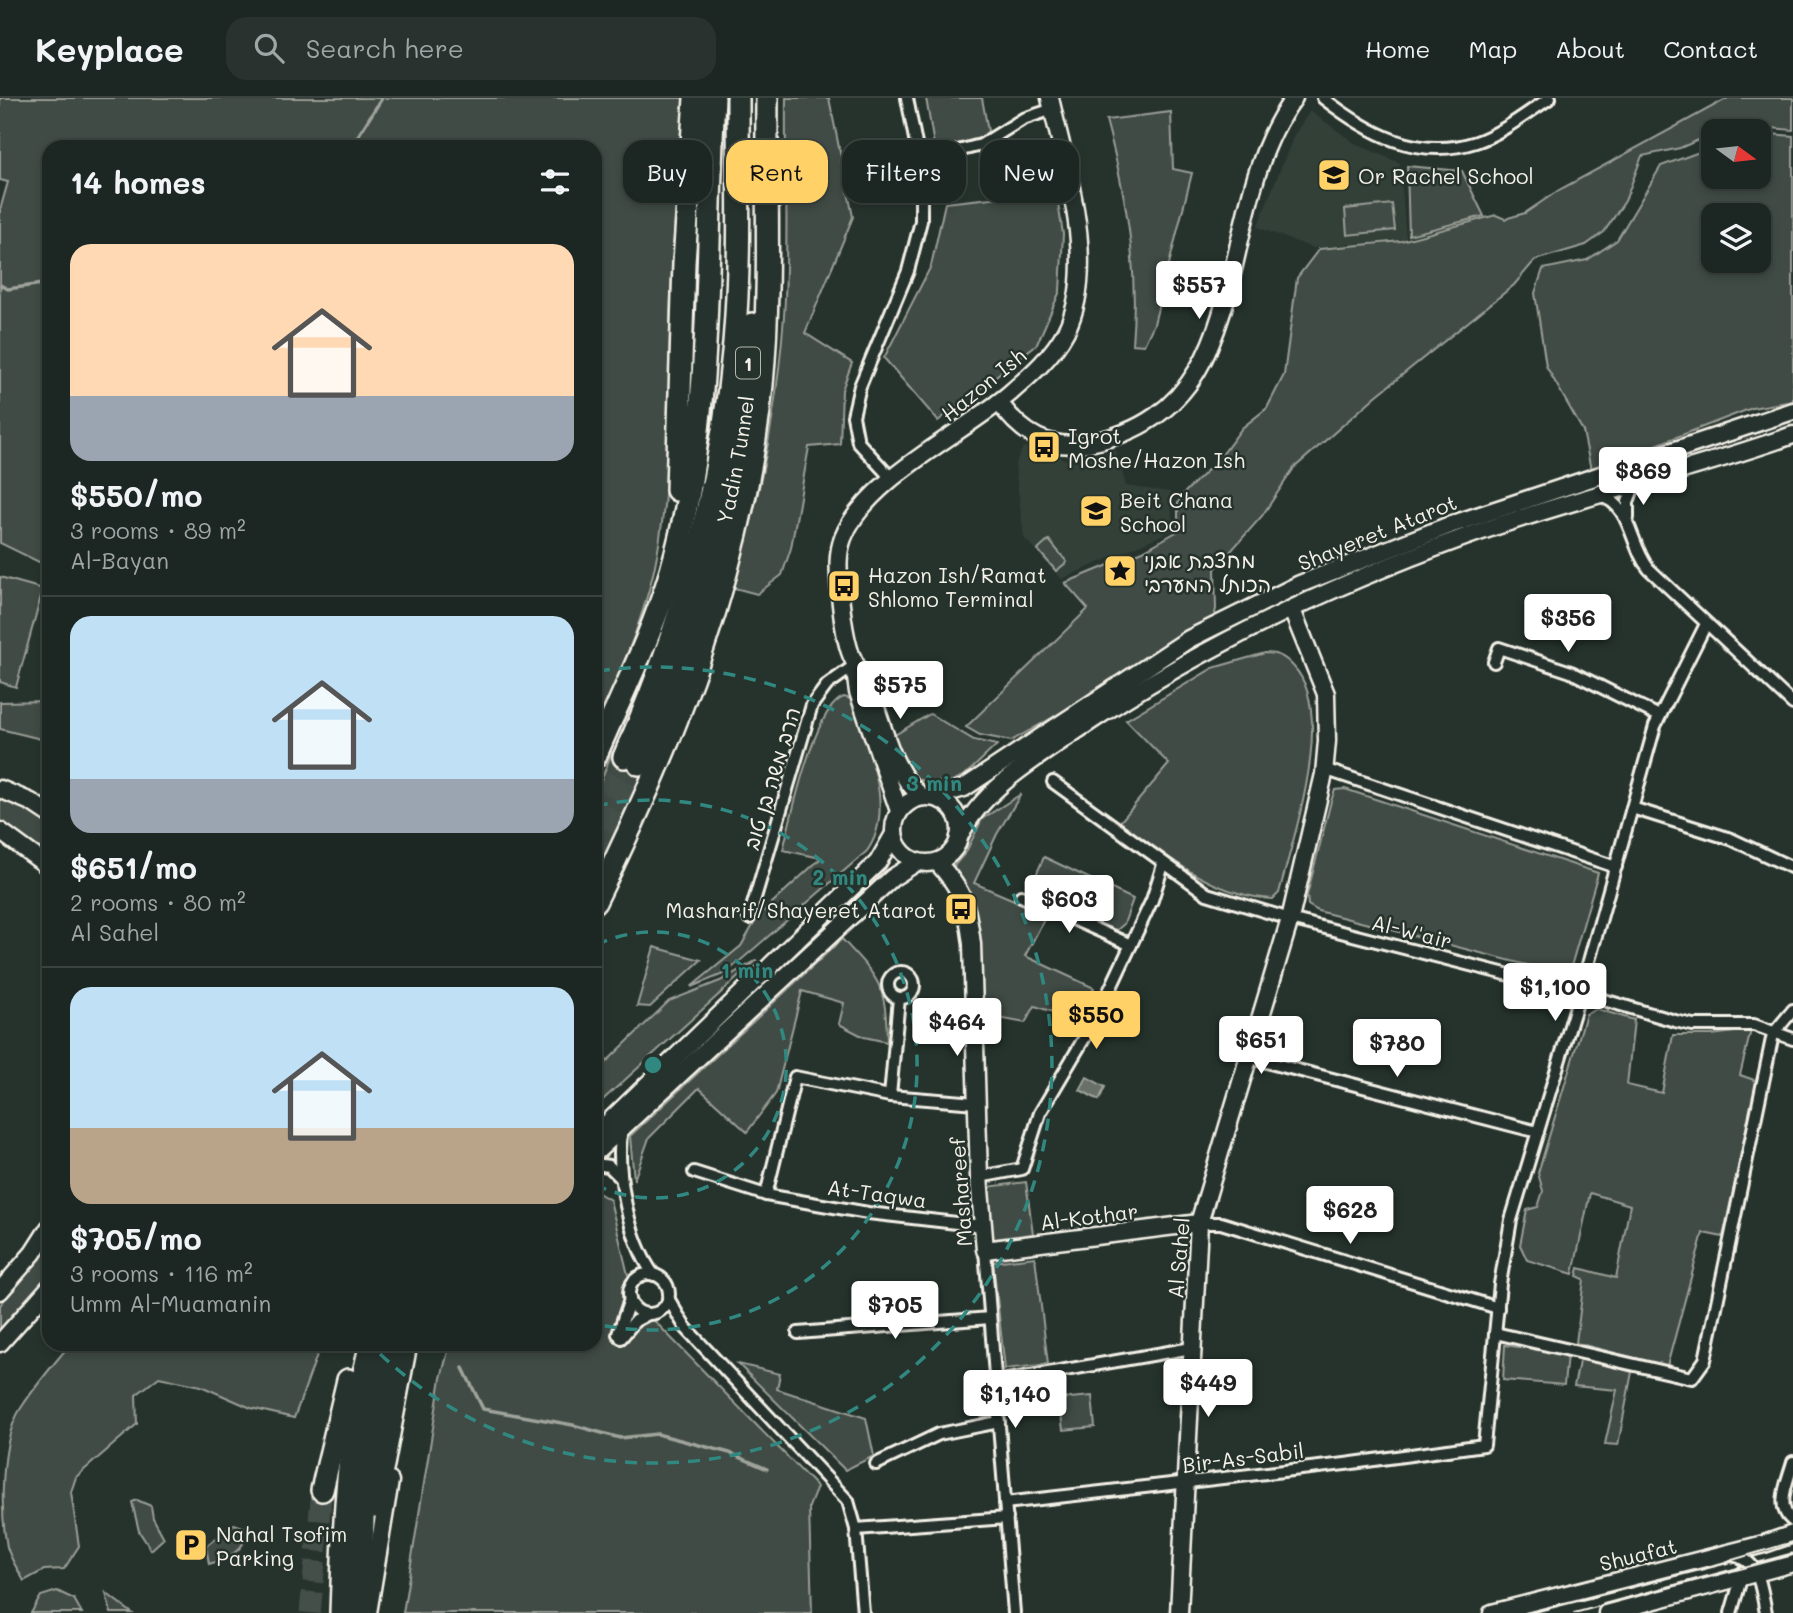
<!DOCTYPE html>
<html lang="en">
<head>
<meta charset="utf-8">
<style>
	body { margin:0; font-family:Mali,"Playpen Sans Hebrew",sans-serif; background:#29322f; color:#f1f3f6; height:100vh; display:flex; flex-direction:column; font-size:26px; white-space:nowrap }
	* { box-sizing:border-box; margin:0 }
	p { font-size:23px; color:#a0a5a5 }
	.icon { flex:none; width:38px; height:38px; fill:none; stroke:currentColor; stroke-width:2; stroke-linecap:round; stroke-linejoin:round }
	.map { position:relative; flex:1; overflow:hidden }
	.drawer { position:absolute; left:42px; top:42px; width:560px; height:1211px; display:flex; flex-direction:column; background:#1c2622; border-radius:21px; box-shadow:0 4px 10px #0003,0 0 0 2px #3a4340 }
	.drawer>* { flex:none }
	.top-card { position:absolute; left:623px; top:42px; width:665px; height:63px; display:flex; gap:14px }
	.needle { width:46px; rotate:105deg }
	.controls { position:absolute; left:1701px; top:21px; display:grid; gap:14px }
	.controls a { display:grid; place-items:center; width:70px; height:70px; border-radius:14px; background:#1c2622; box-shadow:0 4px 10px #0003,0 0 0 2px #3a4340; font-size:35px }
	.price { position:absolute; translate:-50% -60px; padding:0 16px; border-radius:7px; background:#fff; color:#222; font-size:23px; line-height:46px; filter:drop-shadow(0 2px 4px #0008) }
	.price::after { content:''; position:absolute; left:50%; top:42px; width:21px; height:16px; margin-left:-10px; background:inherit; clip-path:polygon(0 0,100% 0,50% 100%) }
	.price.active { background:#ffd166; color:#111 }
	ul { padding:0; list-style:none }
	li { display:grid; align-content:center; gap:14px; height:371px; padding:0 28px }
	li+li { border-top:2px solid #3a4340 }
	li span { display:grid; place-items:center; height:217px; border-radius:21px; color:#555 }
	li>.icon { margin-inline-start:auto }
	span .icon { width:126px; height:126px; fill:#fffc; stroke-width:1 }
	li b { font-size:30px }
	h2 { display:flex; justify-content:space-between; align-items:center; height:84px; padding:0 28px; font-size:30px }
	.tag { padding:0 24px; border-radius:21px; background:#1c2622; box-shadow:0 4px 10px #0003,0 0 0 2px #3a4340; font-size:24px; line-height:63px }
	.tag.active { background:#ffd166; color:#111 }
	header { display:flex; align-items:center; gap:42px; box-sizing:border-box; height:98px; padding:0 35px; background:#1c2622; border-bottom:2px solid #3a4340 }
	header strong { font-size:33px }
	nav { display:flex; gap:38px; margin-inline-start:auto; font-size:24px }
	.search { width:490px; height:63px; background:#29322f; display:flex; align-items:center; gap:18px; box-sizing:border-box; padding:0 24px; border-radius:21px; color:#a0a5a5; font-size:26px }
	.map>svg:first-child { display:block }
	.built { fill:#333f39 }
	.green { fill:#414b45; stroke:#9a9e96; stroke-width:2; fill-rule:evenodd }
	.water { fill:#676f68; stroke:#9fa39b; stroke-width:2 }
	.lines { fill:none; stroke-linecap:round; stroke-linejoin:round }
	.stream { stroke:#9fa39b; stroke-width:3.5 }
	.highway-tunnel { stroke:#455049; stroke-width:21; stroke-dasharray:21 10; stroke-linecap:butt }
	.street-casing { stroke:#f4f1e8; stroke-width:16 }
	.secondary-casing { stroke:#f4f1e8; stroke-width:21 }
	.highway-casing { stroke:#f4f1e8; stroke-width:26 }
	.street { stroke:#26332d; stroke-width:10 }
	.secondary { stroke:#26332d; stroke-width:16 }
	.highway { stroke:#26332d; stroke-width:21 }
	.tram { stroke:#f4f1e8; stroke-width:2 }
	.ring { fill:none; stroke:#318880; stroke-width:3.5; stroke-dasharray:12 9 }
	.labels { text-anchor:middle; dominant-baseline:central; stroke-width:5; stroke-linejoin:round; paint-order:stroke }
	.shield { fill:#26332d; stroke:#b6b8b0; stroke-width:2 }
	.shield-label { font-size:19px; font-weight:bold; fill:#f4f1e8 }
	.poi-label { font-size:21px; fill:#f4f1e8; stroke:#26332d; text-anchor:start }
	.street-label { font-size:21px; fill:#f4f1e8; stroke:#26332d }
	.centre { fill:#318880; stroke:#26332d; stroke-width:3.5 }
	.ring-label { font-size:21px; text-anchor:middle; font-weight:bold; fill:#318880; stroke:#26332d; stroke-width:5; stroke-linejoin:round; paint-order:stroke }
</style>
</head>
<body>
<header>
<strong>Keyplace</strong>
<div class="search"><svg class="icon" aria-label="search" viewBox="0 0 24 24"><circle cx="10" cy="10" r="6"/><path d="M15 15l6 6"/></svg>Search here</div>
<nav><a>Home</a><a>Map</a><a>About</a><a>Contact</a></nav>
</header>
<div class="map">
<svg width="1793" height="1515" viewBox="0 0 1793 1515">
	<rect width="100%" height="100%" fill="#26332d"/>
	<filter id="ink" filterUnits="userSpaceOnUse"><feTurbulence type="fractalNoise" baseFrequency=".0143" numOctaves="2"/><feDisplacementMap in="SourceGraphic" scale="14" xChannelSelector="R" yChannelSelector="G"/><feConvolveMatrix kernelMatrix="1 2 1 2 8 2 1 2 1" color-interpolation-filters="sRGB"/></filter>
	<g filter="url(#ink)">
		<g class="built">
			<path d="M1310 13 1356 46 1400 65 1406 141 1313 150 1257 129 1294 37Z"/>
			<path d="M1023 349 1065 361 1087 360 1116 352 1126 388 1170 394 1173 432 1062 481 1024 440 1015 367Z"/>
		</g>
		<g class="green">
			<path d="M0 0H686C678 74 672 149 670 223 669 300 671 376 658 452 647 516 620 574 595 633V49H49V469L0 445V112L8 84 0 82Z"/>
			<path d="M786 0H829L853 119 805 235 852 265 842 292 840 346 809 349 791 450 782 477 757 496 731 489C761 403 777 309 784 218 789 146 785 72 786 0Z"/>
			<path d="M926 0H982L988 33 982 39 935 53Z"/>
			<path d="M1728 0H1793V32L1733 27 1680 50 1642 58 1625 103 1604 134 1586 147 1535 162 1514 187 1376 298 1294 370 1262 418 1215 471 1216 511 1213 524 1171 552 1011 643 980 637 966 629 1088 511 1065 485 1143 453 1178 433V405L1182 397 1219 361 1242 330 1267 310 1284 277 1297 180 1319 151 1401 143 1496 117 1505 121 1525 115 1559 92Z"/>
			<path d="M1171 14 1173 71 1192 75 1154 226 1144 247 1132 246C1139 169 1126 96 1106 22Z"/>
			<path d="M1759 35 1793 38V303L1752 310 1591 372 1583 333 1546 268 1535 195 1543 171 1587 162 1617 142 1661 68 1713 49V79H1759ZM1713 117H1759V163H1713Z"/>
			<path d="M1407 68 1462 73 1484 118 1409 137Z"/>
			<path d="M1056 93 1063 136 1060 193 1037 246 938 323 884 260 931 168 945 105Z"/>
			<path d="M1392 106 1395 132 1347 137 1345 111Z"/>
			<path d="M1049 442 1067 464 1056 473 1038 452Z"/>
			<path d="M0 479 43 491 16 589 0 584Z"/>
			<path d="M1265 555C1278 555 1285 559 1293 568 1337 613 1293 740 1279 795L1273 801C1212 798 1167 758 1120 724L1169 666 1126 622 1213 570Z"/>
			<path d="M844 599 854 602C866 648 897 711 867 753L726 875 691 889 741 848 759 817 821 760 783 752C791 721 814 608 844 599Z"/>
			<path d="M49 603V643L0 631V604Z"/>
			<path d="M930 616 974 642 997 647C967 674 959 693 916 681L893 638Z"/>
			<path d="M612 654 647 673 595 780V698Z"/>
			<path d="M1345 691 1598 775 1570 872 1558 875 1318 813 1308 807 1307 797 1331 703 1335 692Z"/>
			<path d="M1021 696 997 736 974 785 1047 816 1025 858 1094 890 1077 922 1035 908 1025 925 977 916 970 809 953 769 966 754 982 721Z"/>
			<path d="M0 700 26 711 49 726V757L0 723Z"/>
			<path d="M1044 759 1133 801 1124 826 1117 832 1109 830 1028 795Z"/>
			<path d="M842 841C880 882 886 886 887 944L864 939 839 926 844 905 802 893 776 995 747 1034 699 990 649 1040 634 1082 630 1038Z"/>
			<path d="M654 849 701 862 650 909 637 908Z"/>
			<path d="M757 862 595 1009V975L669 903 720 883Z"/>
			<path d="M1597 911 1634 922 1627 987 1662 995 1673 937H1711L1751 932 1740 977 1757 983 1723 1139 1703 1135 1667 1268 1576 1245 1584 1181 1577 1178 1579 1170 1616 1180 1630 1107 1590 1095 1573 1176 1527 1162 1520 1147 1527 1112 1538 1109 1543 1093 1538 1075 1586 916Z"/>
			<path d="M1026 1084 1033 1136 993 1141 987 1089Z"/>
			<path d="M595 1093 610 1102 634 1202 817 1389 809 1409 812 1515H403L441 1280 450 1246H595Z"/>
			<path d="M49 1148V1179L0 1233V1207Z"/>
			<path d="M1035 1159 1048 1266 1005 1271 993 1164Z"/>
			<path d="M77 1246H321L294 1320 251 1310 201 1288 159 1279 136 1297 137 1326 76 1379 71 1394 79 1448 64 1471 44 1472 24 1483C18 1472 10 1460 7 1449 0 1413 0 1342 21 1310 34 1290 51 1269 67 1250Z"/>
			<path d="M1505 1247 1567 1256 1564 1287 1503 1282Z"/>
			<path d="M1580 1259 1632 1274 1618 1347 1605 1346 1617 1292 1574 1288Z"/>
			<path d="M738 1266 780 1276 777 1291 866 1320 874 1358 845 1372Z"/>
			<path d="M1092 1298 1095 1329 1063 1332 1059 1301Z"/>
			<path d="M137 1402 151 1408 153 1420 164 1440 151 1452 139 1433 132 1404Z"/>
			<path d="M234 1426 246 1430C248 1453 227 1460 209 1466L206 1448Z"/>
			<path d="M57 1493 74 1501 82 1515H31L41 1498Z"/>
			<path d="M106 1495 132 1515H111Z"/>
		</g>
		<path class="water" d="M1087 979 1105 989 1099 1002 1080 992Z"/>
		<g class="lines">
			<g class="stream">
				<path d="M351 49 382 0"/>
				<path d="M0 187 8 191 49 185"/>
				<path d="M595 499 599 505"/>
				<path d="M463 1270 483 1311 573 1327 620 1340 657 1336 730 1355 767 1371"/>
			</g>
			<g class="highway-tunnel">
				<path d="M595 725 624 659"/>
				<path d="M595 761 639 666"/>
				<path d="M310 1515 322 1392"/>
			</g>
			<defs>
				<g id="street">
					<path d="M1323 0C1368 35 1417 63 1476 44 1502 35 1527 15 1550 0"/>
					<path d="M919 63 981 47 1023 21 1053 11"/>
					<path d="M892 381 858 344 853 318 860 288 908 173 921 123V72L907 0"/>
					<path d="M1599 397C1633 408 1629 447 1649 471L1793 606"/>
					<path d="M1628 420V404L1635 385"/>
					<path d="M1494 564 1499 550 1571 574 1659 618"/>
					<path d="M1324 671 1616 769"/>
					<path d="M1053 684 1207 796 1290 821 1580 895 1675 923 1693 927H1754L1793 941"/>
					<path d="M1632 710 1731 741 1793 770"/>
					<path d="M1021 798 1131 847"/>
					<path d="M749 820 812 607 827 587 855 567"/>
					<circle cx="901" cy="887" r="13"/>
					<path d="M1247 959 1538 1034"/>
					<path d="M890 998 899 900"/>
					<path d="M622 1029C615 1072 628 1142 654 1177"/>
					<path d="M595 1066 609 1068 621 1080"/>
					<path d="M694 1074 766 1097 868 1115 983 1128"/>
					<path d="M979 1079 1022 1071 1040 1015 1098 917 1152 802 1163 767"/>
					<path d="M766 1097 795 979 890 998 976 1005"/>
					<path d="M1199 1125H1221L1498 1210"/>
					<path d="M985 1152 1014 1515"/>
					<circle cx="649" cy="1196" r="20"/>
					<path d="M668 1200 685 1229 848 1403 856 1431 863 1515"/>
					<path d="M798 1235 990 1220"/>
					<path d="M1495 1235 1692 1280 1705 1262 1773 936 1793 912"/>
					<path d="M618 1236 630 1201"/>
					<path d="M621 1240 635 1223 648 1216"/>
					<path d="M996 1284 1192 1250"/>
					<path d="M1793 1364C1788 1383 1774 1410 1793 1423"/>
					<path d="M876 1366 939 1336 999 1324"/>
					<path d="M1005 1405 1345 1366 1484 1347 1500 1186 1511 1122 1580 895 1655 628 1706 526"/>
					<path d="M856 1431 1007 1420"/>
					<path d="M1732 1457C1761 1462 1761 1491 1766 1515"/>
					<path d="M1731 1515 1743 1474"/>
				</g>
				<g id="secondary">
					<path d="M999 304C1022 337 1049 352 1089 345 1264 311 1209 114 1294 0"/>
					<path d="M855 573 858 594 899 713"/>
					<path d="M0 691 31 704 49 716"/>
					<path d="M922 699C888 670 885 626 867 587 862 576 854 566 850 554 844 536 842 517 840 497 839 478 836 458 843 440 865 382 962 336 1009 296 1031 277 1052 259 1066 233 1099 168 1065 68 1050 0"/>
					<path d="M934 699 964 690 1189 541 1300 486 1450 427 1793 313"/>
					<circle cx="927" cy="732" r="33"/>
					<path d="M0 733 49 769"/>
					<path d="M959 739C983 690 1035 661 1079 631 1198 550 1330 488 1465 439 1573 400 1686 375 1793 337"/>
					<path d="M937 764C964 794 967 806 972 846L979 1079 985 1152 1199 1125"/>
					<path d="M595 1037 878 764 894 736"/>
					<path d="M595 1055 892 780 917 764"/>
					<path d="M0 1193 33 1155 49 1130"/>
					<path d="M0 1245 49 1190"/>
					<path d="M368 1515 390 1383"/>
					<path d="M1179 1515 1199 1125 1290 821 1324 676 1327 643 1326 596 1292 512"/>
					<path d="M1492 1515 1764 1446 1793 1436"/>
					<path d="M1607 1515 1793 1465"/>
				</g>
				<g id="highway">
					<path d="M677 392 684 165 695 0"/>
					<path d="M595 659C621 598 652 537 671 473 715 319 705 158 714 0"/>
					<path d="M624 659C683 527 721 389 734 245 741 163 738 81 738 0"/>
					<path id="s1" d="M639 666C702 528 743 378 752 226"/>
					<path d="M595 804C677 639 743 471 762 287 771 192 766 95 767 0"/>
					<path d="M322 1392 348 1282"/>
					<path d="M375 1409 406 1246"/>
					<path d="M341 1515C344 1423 347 1335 371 1246"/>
					<path d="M359 1515 366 1354 388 1246"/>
				</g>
			</defs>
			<use href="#street" class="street-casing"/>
			<use href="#secondary" class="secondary-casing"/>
			<use href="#highway" class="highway-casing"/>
			<use href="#street" class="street"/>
			<use href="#secondary" class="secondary"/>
			<use href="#highway" class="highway"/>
			<g class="tram">
				<path d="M1525 1515 1722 1465 1793 1444"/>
				<path d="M1574 1515 1793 1457"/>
			</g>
		</g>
	</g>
	<g class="ring">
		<path d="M596 847A133 133 0 1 1 596 1087"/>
		<path d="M596 708A265 265 0 1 1 596 1226"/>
		<path d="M598 573A398 398 0 1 1 372 1248"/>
	</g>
	<defs>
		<symbol id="school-square" viewBox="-11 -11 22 22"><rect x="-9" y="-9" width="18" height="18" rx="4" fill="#ffd166" stroke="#26332d"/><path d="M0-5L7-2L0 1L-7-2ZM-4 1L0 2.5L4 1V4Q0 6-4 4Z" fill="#111"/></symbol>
		<symbol id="bus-square" viewBox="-11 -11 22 22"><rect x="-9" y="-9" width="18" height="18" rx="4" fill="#ffd166" stroke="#26332d"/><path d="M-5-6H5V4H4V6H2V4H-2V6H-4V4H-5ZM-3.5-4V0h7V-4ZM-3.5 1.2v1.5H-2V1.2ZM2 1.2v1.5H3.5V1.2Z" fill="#111"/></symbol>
		<symbol id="sight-square" viewBox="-11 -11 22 22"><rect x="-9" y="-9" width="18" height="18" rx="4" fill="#ffd166" stroke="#26332d"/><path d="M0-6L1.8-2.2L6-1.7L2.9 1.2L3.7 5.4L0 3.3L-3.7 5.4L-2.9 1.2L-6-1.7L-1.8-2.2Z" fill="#111"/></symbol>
		<symbol id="parking-square" viewBox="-11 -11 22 22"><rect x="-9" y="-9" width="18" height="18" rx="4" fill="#ffd166" stroke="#26332d"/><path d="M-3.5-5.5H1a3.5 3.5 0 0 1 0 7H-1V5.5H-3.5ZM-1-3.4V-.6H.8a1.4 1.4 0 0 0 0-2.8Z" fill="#111"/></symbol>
	</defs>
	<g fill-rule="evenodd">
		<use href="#school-square" x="1315" y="58" width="38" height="38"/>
		<use href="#bus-square" x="1025" y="330" width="38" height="38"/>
		<use href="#school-square" x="1077" y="394" width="38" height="38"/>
		<use href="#sight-square" x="1101" y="454" width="38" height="38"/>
		<use href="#bus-square" x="825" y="469" width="38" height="38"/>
		<use href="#bus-square" x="942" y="792" width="38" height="38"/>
		<use href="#parking-square" x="172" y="1428" width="38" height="38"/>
	</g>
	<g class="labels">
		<rect class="shield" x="736" y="249.5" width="24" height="31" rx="5"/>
		<g class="shield-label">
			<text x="748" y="265">1</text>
		</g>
		<g class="poi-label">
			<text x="1358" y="77">Or Rachel School</text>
			<text x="1068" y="337">Igrot<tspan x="1068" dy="24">Moshe/Hazon Ish</tspan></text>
			<text x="1120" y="401">Beit Chana<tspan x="1120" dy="24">School</tspan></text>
			<text x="1144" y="461">מחצבת אבני<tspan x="1144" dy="24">הכותל המערבי</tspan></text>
			<text x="868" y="476">Hazon Ish/Ramat<tspan x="868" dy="24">Shlomo Terminal</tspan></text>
			<text x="936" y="811" text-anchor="end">Masharif/Shayeret Atarot</text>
			<text x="216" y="1435">Nahal Tsofim<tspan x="216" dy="24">Parking</tspan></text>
		</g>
		<g class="street-label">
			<text transform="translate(983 286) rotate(-39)">Hazon Ish</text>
			<text stroke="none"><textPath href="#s1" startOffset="320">Yadin Tunnel</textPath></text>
			<text transform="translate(1377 434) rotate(-22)">Shayeret Atarot</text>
			<text transform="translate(771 680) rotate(-73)">הרב משה בן טוב</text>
			<text transform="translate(1412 833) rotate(14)">Al-W'air</text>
			<text transform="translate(960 1094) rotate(-94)">Mashareef</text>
			<text transform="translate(877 1095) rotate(8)">At-Taqwa</text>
			<text transform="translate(1089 1118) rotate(-7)">Al-Kothar</text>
			<text transform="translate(1178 1160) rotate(-85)">Al Sahel</text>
			<text transform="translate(1243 1359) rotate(-7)">Bir-As-Sabil</text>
			<text transform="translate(1638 1456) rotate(-14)">Shuafat</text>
		</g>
	</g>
	<circle cx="653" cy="967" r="10" class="centre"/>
	<g class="ring-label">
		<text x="934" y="693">3 min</text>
		<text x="840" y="787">2 min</text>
		<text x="747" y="880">1 min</text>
	</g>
</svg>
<div class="controls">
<a><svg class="needle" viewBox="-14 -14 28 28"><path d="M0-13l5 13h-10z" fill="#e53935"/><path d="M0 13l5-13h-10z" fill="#a0a5a5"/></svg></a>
<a><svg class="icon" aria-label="layers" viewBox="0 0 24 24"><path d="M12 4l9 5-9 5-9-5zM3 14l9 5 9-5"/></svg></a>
</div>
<b class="price" style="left:1199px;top:223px">$557</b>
<b class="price" style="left:1643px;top:409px">$869</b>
<b class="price" style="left:1568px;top:556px">$356</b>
<b class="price" style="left:900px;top:623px">$575</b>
<b class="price" style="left:1069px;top:837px">$603</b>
<b class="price" style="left:1555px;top:925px">$1,100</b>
<b class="price active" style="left:1096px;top:953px">$550</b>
<b class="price" style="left:957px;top:960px">$464</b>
<b class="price" style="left:1261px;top:978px">$651</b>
<b class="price" style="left:1397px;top:981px">$780</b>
<b class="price" style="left:1350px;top:1148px">$628</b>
<b class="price" style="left:895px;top:1243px">$705</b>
<b class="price" style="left:1208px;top:1321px">$449</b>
<b class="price" style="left:1015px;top:1332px">$1,140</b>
<div class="top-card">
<a class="tag">Buy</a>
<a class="tag active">Rent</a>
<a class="tag">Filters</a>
<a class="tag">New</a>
</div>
<section class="drawer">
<h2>14 homes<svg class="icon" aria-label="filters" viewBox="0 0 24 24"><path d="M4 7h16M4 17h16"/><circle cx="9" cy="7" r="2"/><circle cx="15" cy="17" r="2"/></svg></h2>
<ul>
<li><span style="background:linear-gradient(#ffd9b3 70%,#9aa5b1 0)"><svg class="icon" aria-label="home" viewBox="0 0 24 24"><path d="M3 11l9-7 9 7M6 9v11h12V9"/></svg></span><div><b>$550/mo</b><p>3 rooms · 89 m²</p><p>Al-Bayan</p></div></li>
<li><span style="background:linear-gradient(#bfe0f5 75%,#9aa5b1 0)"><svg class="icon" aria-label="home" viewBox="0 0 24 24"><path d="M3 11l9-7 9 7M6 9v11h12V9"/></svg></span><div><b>$651/mo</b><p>2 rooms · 80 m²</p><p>Al Sahel</p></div></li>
<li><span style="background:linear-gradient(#bfe0f5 65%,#b9a48a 0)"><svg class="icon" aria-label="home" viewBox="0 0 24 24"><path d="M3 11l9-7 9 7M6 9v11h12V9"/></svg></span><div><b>$705/mo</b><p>3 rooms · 116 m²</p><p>Umm Al-Muamanin</p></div></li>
</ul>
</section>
</div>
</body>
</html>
